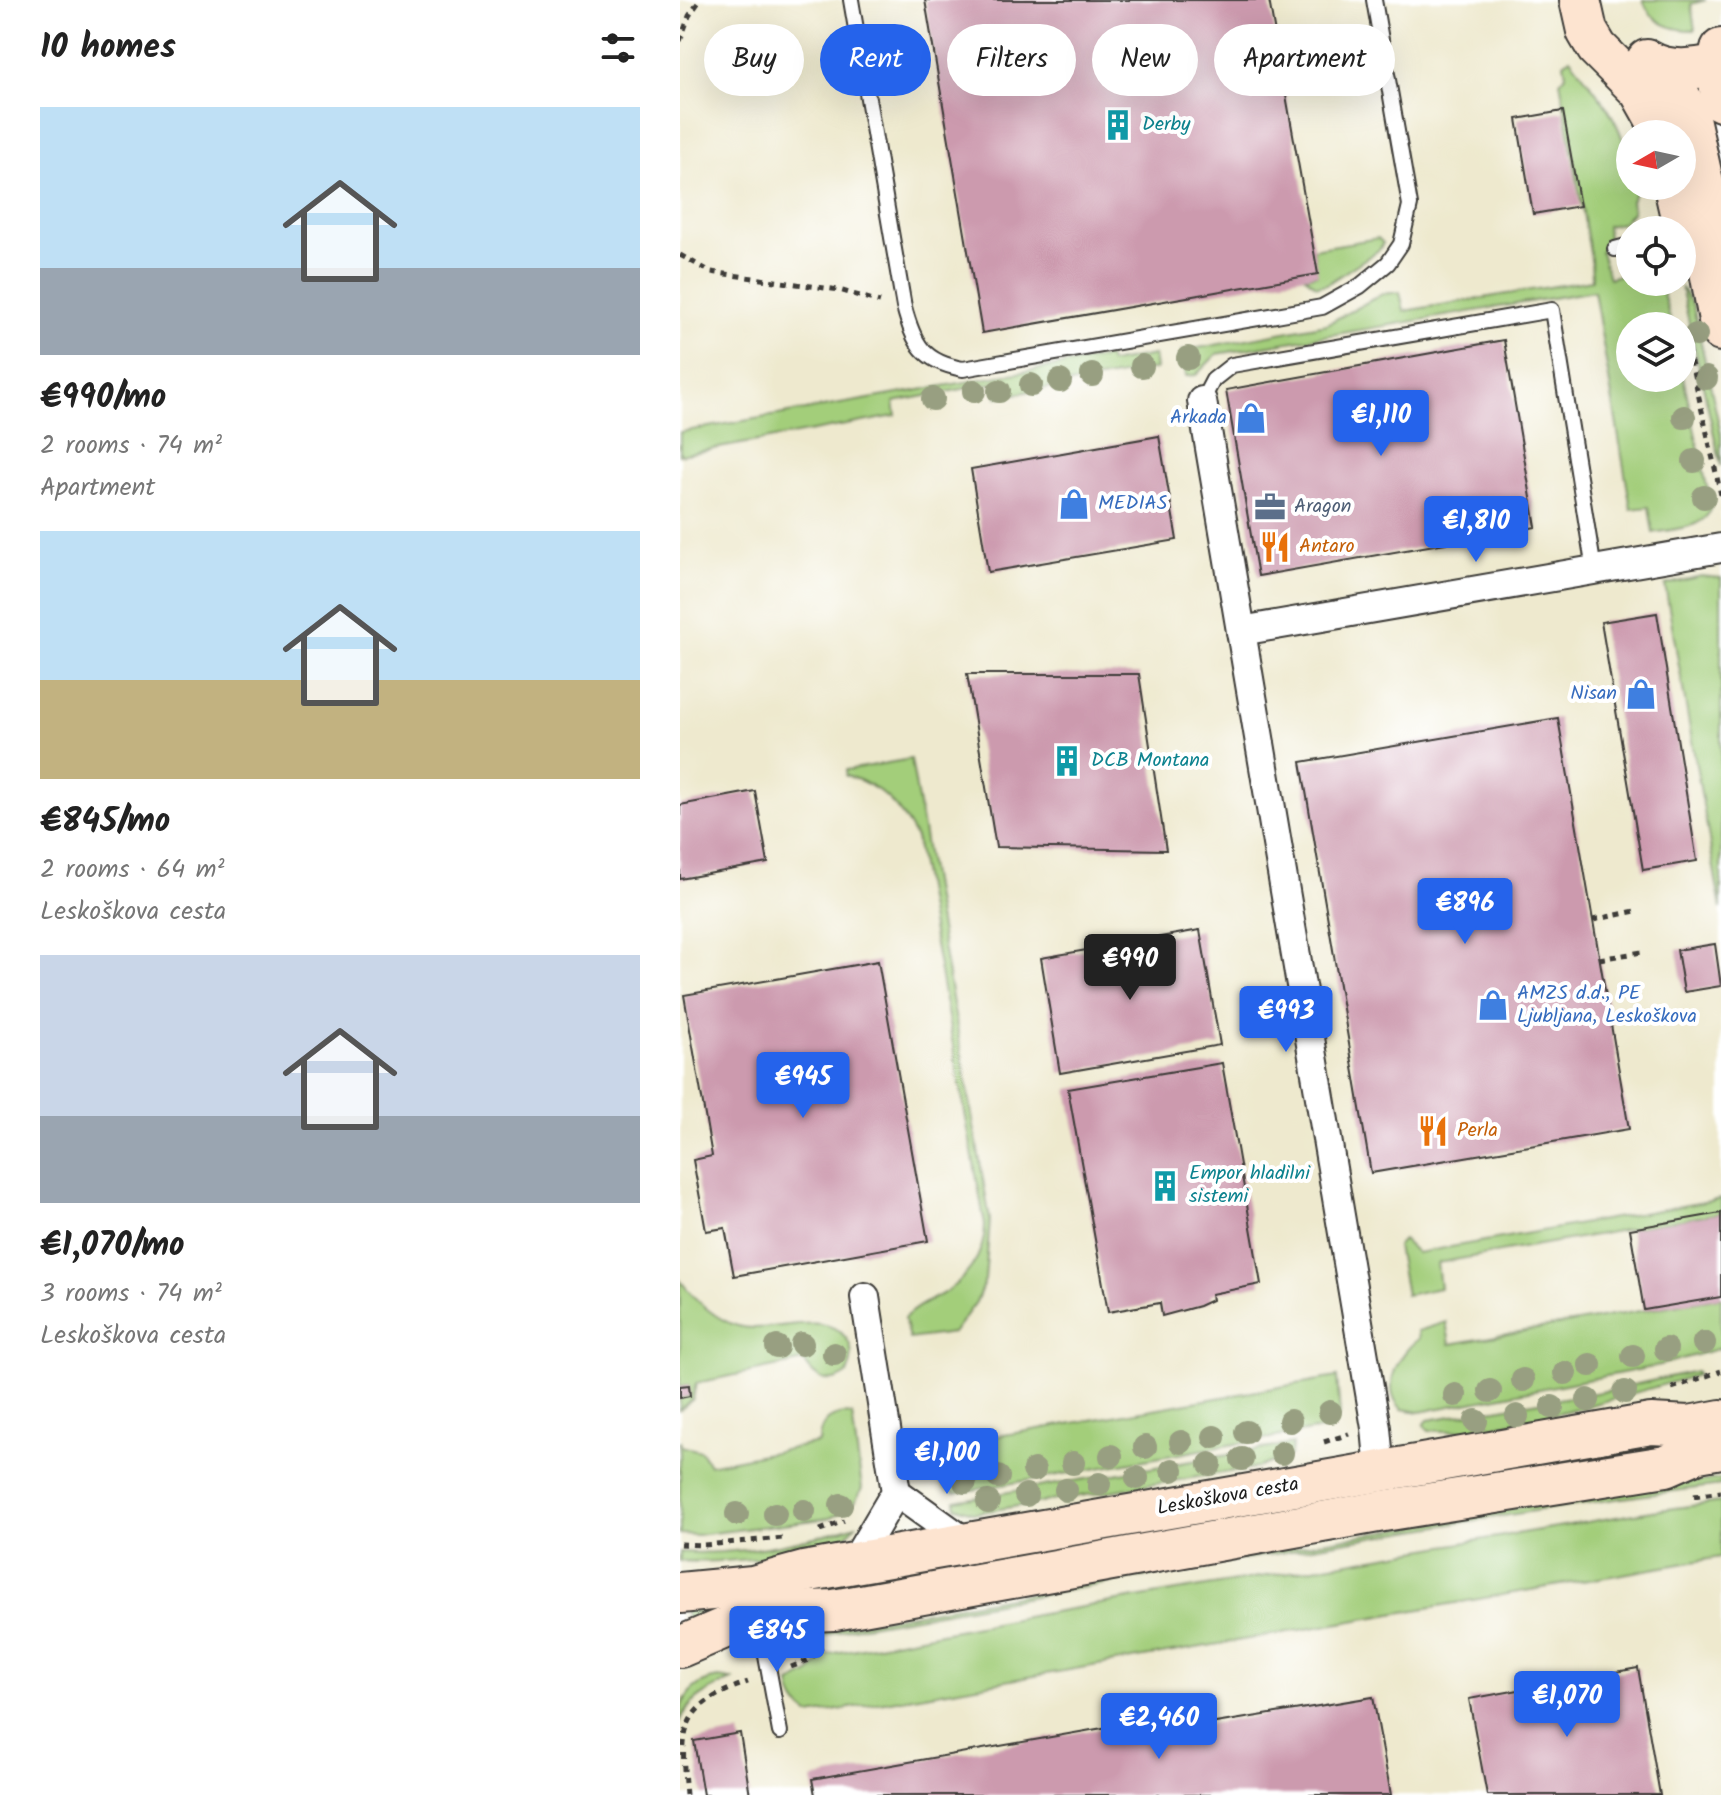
<!DOCTYPE html>
<html lang="en">
<head>
<meta charset="utf-8">
<style>
	body { margin:0; font-family:Kalam,sans-serif; background:#f6f6f6; color:#222; height:100vh; display:flex; flex-direction:column; font-size:30px; white-space:nowrap }
	* { box-sizing:border-box; margin:0 }
	p { font-size:26px; color:#767676 }
	.icon { flex:none; width:44px; height:44px; fill:none; stroke:currentColor; stroke-width:2; stroke-linecap:round; stroke-linejoin:round }
	.map { position:relative; flex:1; overflow:hidden }
	.panel { display:flex; flex-direction:column; background:#fff; width:680px }
	.panel>* { flex:none }
	.guide { position:absolute; left:24px; top:24px; width:760px; height:72px; display:flex; gap:16px }
	.needle { width:52px; rotate:261deg }
	.controls { position:absolute; left:936px; top:120px; display:grid; gap:16px }
	.controls a { display:grid; place-items:center; width:80px; height:80px; border-radius:50%; background:#fff; box-shadow:0 8px 32px #0002; font-size:40px }
	.price { position:absolute; translate:-50% -68px; padding:0 18px; border-radius:8px; background:#2563eb; color:#fff; font-size:26px; line-height:52px; filter:drop-shadow(0 2px 4px #0008) }
	.price::after { content:''; position:absolute; left:50%; top:48px; width:24px; height:18px; margin-left:-12px; background:inherit; clip-path:polygon(0 0,100% 0,50% 100%) }
	.price.on { background:#222; color:#fff }
	ul { padding:0; list-style:none }
	li { display:grid; align-content:center; gap:16px; height:424px; padding:0 40px }
	li span { display:grid; place-items:center; height:248px; border-radius:0px; color:#555 }
	li>.icon { margin-inline-start:auto }
	span .icon { width:144px; height:144px; fill:#fffc; stroke-width:1 }
	li b { font-size:34px }
	h2 { display:flex; justify-content:space-between; align-items:center; height:96px; padding:0 40px; font-size:34px }
	.pill { padding:0 28px; border-radius:36px; background:#fff; box-shadow:0 8px 32px #0002; font-size:28px; line-height:72px }
	.pill.on { background:#2563eb; color:#fff }
	main { display:flex; flex:1; min-height:0 }
	.map>svg:first-child { display:block }
	.green { fill:#a3ce7a; stroke:#60754b; stroke-width:2 }
	.building { fill:#cc9aae }
	.lines { fill:none; stroke-linecap:round; stroke-linejoin:round }
	.lane-casing { stroke:#3c3b37; stroke-width:18 }
	.street-casing { stroke:#3c3b37; stroke-width:32 }
	.secondary-casing { stroke:#3c3b37; stroke-width:44 }
	.path { stroke:#3c3b37; stroke-width:5; stroke-dasharray:6 6; stroke-linecap:butt }
	.lane { stroke:#fff; stroke-width:14 }
	.street { stroke:#fff; stroke-width:28 }
	.secondary { stroke:#fde4d0; stroke-width:40 }
	.tree { fill:#989f81 }
	.labels { text-anchor:middle; dominant-baseline:central; stroke-width:8; stroke-linejoin:round; paint-order:stroke }
	.culture-label { font-size:20px; fill:#0d838f; stroke:#fff; text-anchor:start }
	.shop-label { font-size:20px; fill:#366cbe; stroke:#fff; text-anchor:end }
	.service-label { font-size:20px; fill:#4e5e75; stroke:#fff; text-anchor:start }
	.food-label { font-size:20px; fill:#c56008; stroke:#fff; text-anchor:start }
	.street-label { font-size:20px; fill:#1c1c1c; stroke:#fff }
</style>
</head>
<body>
<main>
<section class="panel">
<h2>10 homes<svg class="icon" aria-label="filters" viewBox="0 0 24 24"><path d="M4 7h16M4 17h16"/><circle cx="9" cy="7" r="2"/><circle cx="15" cy="17" r="2"/></svg></h2>
<ul>
<li><span style="background:linear-gradient(#bfe0f5 65%,#9aa5b1 0)"><svg class="icon" aria-label="home" viewBox="0 0 24 24"><path d="M3 11l9-7 9 7M6 9v11h12V9"/></svg></span><div><b>€990/mo</b><p>2 rooms · 74 m²</p><p>Apartment</p></div></li>
<li><span style="background:linear-gradient(#bfe0f5 60%,#c2b280 0)"><svg class="icon" aria-label="home" viewBox="0 0 24 24"><path d="M3 11l9-7 9 7M6 9v11h12V9"/></svg></span><div><b>€845/mo</b><p>2 rooms · 64 m²</p><p>Leskoškova cesta</p></div></li>
<li><span style="background:linear-gradient(#c9d6e8 65%,#9aa5b1 0)"><svg class="icon" aria-label="home" viewBox="0 0 24 24"><path d="M3 11l9-7 9 7M6 9v11h12V9"/></svg></span><div><b>€1,070/mo</b><p>3 rooms · 74 m²</p><p>Leskoškova cesta</p></div></li>
</ul>
</section>
<div class="map">
<svg width="1041" height="1795" viewBox="0 0 1041 1795">
	<rect width="100%" height="100%" fill="#fff"/>
	<filter id="ink" filterUnits="userSpaceOnUse"><feTurbulence type="fractalNoise" baseFrequency=".0125" numOctaves="2"/><feDisplacementMap in="SourceGraphic" scale="16" xChannelSelector="R" yChannelSelector="G"/><feConvolveMatrix kernelMatrix="1 2 1 2 8 2 1 2 1" color-interpolation-filters="sRGB"/></filter>
	<filter id="wash" filterUnits="userSpaceOnUse"><feTurbulence type="fractalNoise" baseFrequency=".006" numOctaves="4" result="noise"/><feDisplacementMap in="SourceGraphic" scale="32" xChannelSelector="R" yChannelSelector="G"/><feGaussianBlur stdDeviation="1.8" result="paint"/><feColorMatrix in="noise" values="0 0 0 0 0 0 0 0 0 0 0 0 0 0 0 0 0 1.4 0 .05"/><feComposite in="paint" operator="in"/></filter>
	<g filter="url(#wash)">
		<rect width="100%" height="100%" fill="#eee9ce"/>
		<g class="green">
			<path d="M963 0H1026L1011 4 1015 30C992 31 970 22 963 0Z"/>
			<path d="M890 58C923 101 950 128 950 186H957V189L951 201 953 211 942 223 927 226 928 239 921 252 929 278 950 272V282L980 283 992 326H950V378H1002V372L1031 505C1029 529 992 529 973 533L969 507 951 509 914 291 537 354 516 375 506 376 502 351 647 324 702 294 720 292 724 311 912 280 911 259 880 81 886 75 884 63Z"/>
			<path d="M698 238 703 243 700 249 647 284 637 286 625 277 637 274 633 249Z"/>
			<path d="M1001 287 1013 306 1041 434V466Z"/>
			<path d="M474 355 476 369 317 397 314 383 214 402 216 416 0 455V432L428 357 430 363Z"/>
			<path d="M1021 576 1041 578V909L985 585Z"/>
			<path d="M231 759 310 1220 305 1280 296 1302 273 1333 229 1339 224 1318C234 1308 245 1303 257 1297 285 1282 305 1256 305 1225L236 838C220 808 201 784 166 776V770Z"/>
			<path d="M1041 1199V1213L757 1263 760 1288 726 1295 717 1246 723 1240 737 1253Z"/>
			<path d="M0 1280C15 1300 34 1319 58 1326 91 1335 144 1308 166 1338 174 1348 172 1362 167 1374 148 1387 135 1379 124 1361L16 1383 13 1399 0 1410V1398L10 1396 9 1385 0 1386Z"/>
			<path d="M1041 1297V1348L973 1367 740 1412 722 1409C700 1389 718 1353 739 1339L738 1331 766 1322 770 1344Z"/>
			<path d="M1016 1371 1017 1375C951 1394 885 1414 817 1425 794 1429 772 1433 749 1430L744 1425 748 1420 921 1392Z"/>
			<path d="M657 1377 660 1415 647 1428 276 1493C256 1490 254 1465 249 1448Z"/>
			<path d="M164 1414 172 1415 182 1488C176 1505 166 1511 150 1518L17 1535 0 1534V1440L1 1446 21 1451 29 1465 139 1443C139 1425 147 1416 164 1414Z"/>
			<path d="M1041 1429V1438L9 1624 5 1610Z"/>
			<path d="M613 1444 610 1456 579 1467 295 1513 276 1507 275 1501Z"/>
			<path d="M1041 1479V1485C760 1520 481 1575 201 1623 179 1627 153 1629 134 1643 127 1649 124 1656 115 1659L129 1639 147 1629 922 1493Z"/>
			<path d="M1041 1502V1557L130 1715C117 1706 112 1699 110 1683L130 1673 145 1655 361 1614 972 1511Z"/>
			<path d="M176 1525C169 1534 163 1540 152 1545 122 1558 33 1563 0 1561V1552C60 1556 120 1543 176 1525Z"/>
			<path d="M38 1678 52 1680C28 1690 11 1698 0 1722 0 1698 13 1682 38 1678Z"/>
		</g>
		<g id="blocks">
			<g class="building">
				<path d="M245 0H589L638 274 302 333Z"/>
				<path d="M883 111 900 206 853 214 837 119Z"/>
				<path d="M824 340 856 527 578 576 546 390Z"/>
				<path d="M479 436 497 540 308 572 291 469Z"/>
				<path d="M977 613 1017 861 963 870 921 622Z"/>
				<path d="M287 674H459L486 850 316 847Z"/>
				<path d="M878 718 949 1129 691 1173 621 762Z"/>
				<path d="M75 791 88 863 0 879V805Z"/>
				<path d="M520 930 540 1045 380 1073 361 958Z"/>
				<path d="M1035 944 1041 986 1004 992 997 950Z"/>
				<path d="M198 961 248 1241 54 1276 45 1228 26 1231 13 1160 32 1156 4 995Z"/>
				<path d="M542 1063 581 1284 531 1294 532 1300 519 1306 482 1316 480 1303 428 1312 388 1089Z"/>
				<path d="M1041 1213V1297L964 1310 950 1229Z"/>
				<path d="M9 1385 10 1396 0 1398V1386Z"/>
				<path d="M958 1668 980 1795H807L789 1699Z"/>
				<path d="M693 1697 711 1795H135L132 1779 503 1714 505 1728Z"/>
				<path d="M60 1733 70 1795H23L14 1741Z"/>
			</g>
		</g>
	</g>
	<g filter="url(#ink)">
		<use href="#blocks" fill-opacity="0" stroke="#3c3b37" stroke-width="2"/>
		<g class="lines">
			<defs>
				<g id="lane">
					<path d="M171 0 224 307C234 344 243 362 283 369L642 307 680 286 708 263 721 244 730 205 694 0"/>
					<path d="M935 249 950 245"/>
					<path d="M522 401 533 380 552 365 872 310 914 570"/>
					<path d="M84 1645 100 1732"/>
				</g>
				<g id="street">
					<path d="M522 401 696 1428 700 1471"/>
					<path d="M561 631 1041 548"/>
					<path d="M216 1492 287 1543"/>
					<path d="M174 1563 216 1492 185 1297"/>
				</g>
				<g id="secondary">
					<path d="M900 0 907 31 917 48 960 91 978 123 981 134"/>
					<path d="M1041 49 1038 65 1041 101"/>
					<path d="M967 60C990 74 1015 69 1041 64"/>
					<path d="M984 69 1002 100 1009 118 1029 209 1027 255 1041 331"/>
					<path d="M994 186 1001 217 1027 255"/>
					<path d="M0 1593 73 1586 124 1572 174 1563 971 1424 1009 1426 1041 1420"/>
					<path d="M0 1647 42 1629 109 1612 154 1610 703 1511 986 1466 1018 1452 1041 1448"/>
				</g>
			</defs>
			<use href="#lane" class="lane-casing"/>
			<use href="#street" class="street-casing"/>
			<use href="#secondary" class="secondary-casing"/>
			<g class="path">
				<path d="M0 41 9 16 20 0"/>
				<path d="M0 255 31 272 159 290 200 302"/>
				<path d="M1008 349 1041 495"/>
				<path d="M913 920 955 911"/>
				<path d="M919 959 962 952"/>
				<path d="M992 1388 1041 1371"/>
				<path d="M644 1442 669 1434"/>
				<path d="M1014 1496 1041 1492"/>
				<path d="M140 1530 164 1521"/>
				<path d="M0 1544 24 1545 103 1538"/>
				<path d="M111 1667 129 1660 142 1647"/>
				<path d="M6 1795C0 1727 0 1706 68 1682"/>
			</g>
			<use href="#lane" class="lane"/>
			<use href="#street" class="street"/>
			<use href="#secondary" class="secondary"/>
		</g>
		<g class="tree">
			<circle cx="1016" cy="335" r="12"/>
			<circle cx="508" cy="358" r="12"/>
			<circle cx="462" cy="366" r="12"/>
			<circle cx="412" cy="375" r="12"/>
			<circle cx="1026" cy="378" r="12"/>
			<circle cx="380" cy="381" r="12"/>
			<circle cx="351" cy="385" r="12"/>
			<circle cx="294" cy="391" r="12"/>
			<circle cx="319" cy="391" r="12"/>
			<circle cx="253" cy="399" r="12"/>
			<circle cx="1004" cy="417" r="12"/>
			<circle cx="1014" cy="461" r="12"/>
			<circle cx="1024" cy="497" r="12"/>
			<circle cx="1024" cy="1343" r="12"/>
			<circle cx="122" cy="1344" r="12"/>
			<circle cx="97" cy="1347" r="12"/>
			<circle cx="986" cy="1349" r="12"/>
			<circle cx="154" cy="1354" r="12"/>
			<circle cx="953" cy="1356" r="12"/>
			<circle cx="910" cy="1365" r="12"/>
			<circle cx="885" cy="1373" r="12"/>
			<circle cx="843" cy="1380" r="12"/>
			<circle cx="810" cy="1391" r="12"/>
			<circle cx="945" cy="1392" r="12"/>
			<circle cx="775" cy="1395" r="12"/>
			<circle cx="908" cy="1400" r="12"/>
			<circle cx="872" cy="1407" r="12"/>
			<circle cx="650" cy="1412" r="12"/>
			<circle cx="837" cy="1416" r="12"/>
			<circle cx="610" cy="1421" r="12"/>
			<circle cx="796" cy="1421" r="12"/>
			<circle cx="566" cy="1432" r="12"/>
			<circle cx="534" cy="1437" r="12"/>
			<circle cx="501" cy="1442" r="12"/>
			<circle cx="465" cy="1447" r="12"/>
			<circle cx="602" cy="1453" r="12"/>
			<circle cx="431" cy="1456" r="12"/>
			<circle cx="562" cy="1459" r="12"/>
			<circle cx="393" cy="1463" r="12"/>
			<circle cx="530" cy="1464" r="12"/>
			<circle cx="354" cy="1470" r="12"/>
			<circle cx="492" cy="1470" r="12"/>
			<circle cx="318" cy="1477" r="12"/>
			<circle cx="457" cy="1478" r="12"/>
			<circle cx="285" cy="1482" r="12"/>
			<circle cx="419" cy="1484" r="12"/>
			<circle cx="386" cy="1490" r="12"/>
			<circle cx="346" cy="1495" r="12"/>
			<circle cx="308" cy="1502" r="12"/>
			<circle cx="161" cy="1505" r="12"/>
			<circle cx="124" cy="1511" r="12"/>
			<circle cx="57" cy="1514" r="12"/>
			<circle cx="95" cy="1514" r="12"/>
		</g>
	</g>
	<defs>
		<symbol id="building-bare" viewBox="-9 -9 18 18"><path d="M-4-6H4V6H1V3H-1V6H-4ZM-2.5-4.3h1.7v1.8h-1.7ZM.8-4.3h1.7v1.8H.8ZM-2.5-1h1.7V.8h-1.7ZM.8-1h1.7V.8H.8Z" fill="#0f9aa8" stroke="#fff" stroke-width="2.5" paint-order="stroke"/></symbol>
		<symbol id="shop-bare" viewBox="-9 -9 18 18"><path d="M-5-2.5h2.3a2.7 3.5 0 0 1 5.4 0H5L5.5 6h-11ZM-1.5-2.5h3a1.5 2.3 0 0 0-3 0Z" fill="#3f7fe0" stroke="#fff" stroke-width="2.5" paint-order="stroke"/></symbol>
		<symbol id="office-bare" viewBox="-9 -9 18 18"><path d="M-6-3h4V-5.5h4V-3h4V5H-6ZM-1-4.5V-3h2v-1.5ZM-6 0V1H6V0Z" fill="#5c6f8a" stroke="#fff" stroke-width="2.5" paint-order="stroke"/></symbol>
		<symbol id="restaurant-bare" viewBox="-9 -9 18 18"><path d="M-5-6h1v4h1v-4h1v4h1v-4h1v5L-1.5 .5V6h-2V.5L-5-1ZM5-6V6H3V1.5H1.5Q1.5-4 5-6Z" fill="#e8710a" stroke="#fff" stroke-width="2.5" paint-order="stroke"/></symbol>
	</defs>
	<g fill-rule="evenodd">
		<use href="#building-bare" x="416" y="103" width="44" height="44"/>
		<use href="#shop-bare" x="549" y="396" width="44" height="44"/>
		<use href="#shop-bare" x="372" y="482" width="44" height="44"/>
		<use href="#office-bare" x="568" y="485" width="44" height="44"/>
		<use href="#restaurant-bare" x="573" y="525" width="44" height="44"/>
		<use href="#shop-bare" x="939" y="672" width="44" height="44"/>
		<use href="#building-bare" x="365" y="739" width="44" height="44"/>
		<use href="#shop-bare" x="791" y="983" width="44" height="44"/>
		<use href="#restaurant-bare" x="731" y="1109" width="44" height="44"/>
		<use href="#building-bare" x="463" y="1164" width="44" height="44"/>
	</g>
	<g class="labels">
		<g class="culture-label">
			<text x="462" y="125">Derby</text>
			<text x="411" y="761">DCB Montana</text>
			<text x="509" y="1174">Empor hladilni<tspan x="509" dy="23">sistemi</tspan></text>
		</g>
		<g class="shop-label">
			<text x="547" y="418">Arkada</text>
			<text x="418" y="504" text-anchor="start">MEDIAS</text>
			<text x="937" y="694">Nisan</text>
			<text x="837" y="994" text-anchor="start">AMZS d.d., PE<tspan x="837" dy="23">Ljubljana, Leskoškova</tspan></text>
		</g>
		<g class="service-label">
			<text x="614" y="507">Aragon</text>
		</g>
		<g class="food-label">
			<text x="619" y="547">Antaro</text>
			<text x="777" y="1131">Perla</text>
		</g>
		<g class="street-label">
			<text transform="translate(548 1497) rotate(-10)">Leskoškova cesta</text>
		</g>
	</g>
</svg>
<div class="controls">
<a><svg class="needle" viewBox="-14 -14 28 28"><path d="M0-13l5 13h-10z" fill="#e53935"/><path d="M0 13l5-13h-10z" fill="#767676"/></svg></a>
<a><svg class="icon" aria-label="locate" viewBox="0 0 24 24"><circle cx="12" cy="12" r="6"/><path d="M12 2v4M12 18v4M2 12h4M18 12h4"/></svg></a>
<a><svg class="icon" aria-label="layers" viewBox="0 0 24 24"><path d="M12 4l9 5-9 5-9-5zM3 14l9 5 9-5"/></svg></a>
</div>
<b class="price" style="left:701px;top:458px">€1,110</b>
<b class="price" style="left:796px;top:564px">€1,810</b>
<b class="price" style="left:785px;top:946px">€896</b>
<b class="price on" style="left:450px;top:1002px">€990</b>
<b class="price" style="left:606px;top:1054px">€993</b>
<b class="price" style="left:123px;top:1120px">€945</b>
<b class="price" style="left:267px;top:1496px">€1,100</b>
<b class="price" style="left:97px;top:1674px">€845</b>
<b class="price" style="left:887px;top:1739px">€1,070</b>
<b class="price" style="left:479px;top:1761px">€2,460</b>
<div class="guide">
<a class="pill">Buy</a>
<a class="pill on">Rent</a>
<a class="pill">Filters</a>
<a class="pill">New</a>
<a class="pill">Apartment</a>
</div>
</div>
</main>
</body>
</html>
